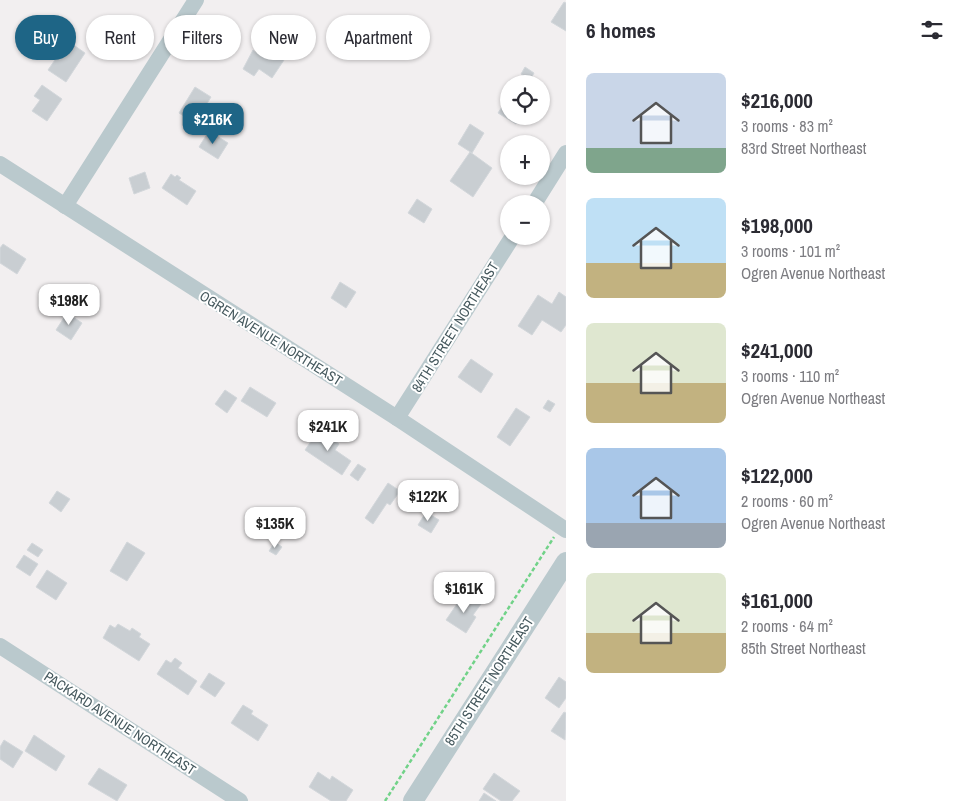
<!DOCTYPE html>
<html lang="en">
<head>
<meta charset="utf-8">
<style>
	body { margin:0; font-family:"Archivo Narrow",sans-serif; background:#f2f2f3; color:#2b2b33; height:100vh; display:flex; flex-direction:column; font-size:19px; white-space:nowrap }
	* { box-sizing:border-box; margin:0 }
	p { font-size:16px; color:#7c7c81 }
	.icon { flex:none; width:28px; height:28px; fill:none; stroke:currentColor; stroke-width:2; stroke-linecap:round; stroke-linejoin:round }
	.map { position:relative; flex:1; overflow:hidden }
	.drawer { display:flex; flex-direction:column; background:#fff; width:400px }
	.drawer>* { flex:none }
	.hud { position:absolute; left:15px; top:15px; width:475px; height:45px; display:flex; gap:10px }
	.fabs { position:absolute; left:500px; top:75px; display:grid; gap:10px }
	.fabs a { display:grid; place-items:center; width:50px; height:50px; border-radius:50%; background:#fff; box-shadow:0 1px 4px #0004; font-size:25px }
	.price { position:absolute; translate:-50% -42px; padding:0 11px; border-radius:10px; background:#fff; color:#222; font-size:16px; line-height:32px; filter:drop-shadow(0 1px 2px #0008) }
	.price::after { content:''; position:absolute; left:50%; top:30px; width:15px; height:11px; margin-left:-8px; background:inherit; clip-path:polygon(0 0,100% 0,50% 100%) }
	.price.selected { background:#1e6586; color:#fff }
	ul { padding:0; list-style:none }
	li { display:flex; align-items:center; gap:15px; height:125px; padding:0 20px }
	li span { display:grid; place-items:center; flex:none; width:140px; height:100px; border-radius:8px; color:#555 }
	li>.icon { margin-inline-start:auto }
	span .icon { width:60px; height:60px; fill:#fffc; stroke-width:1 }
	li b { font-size:21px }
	h2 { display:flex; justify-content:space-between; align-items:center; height:60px; padding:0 20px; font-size:21px }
	.pill { padding:0 18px; border-radius:22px; background:#fff; box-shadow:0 1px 4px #0004; font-size:18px; line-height:45px }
	.pill.selected { background:#1e6586; color:#fff }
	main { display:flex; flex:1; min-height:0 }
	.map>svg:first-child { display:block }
	.building { fill:#c9ced2; stroke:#d3d7db }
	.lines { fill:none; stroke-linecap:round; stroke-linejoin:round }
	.path { stroke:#71d288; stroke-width:2.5; stroke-dasharray:4 2.5; stroke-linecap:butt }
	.minor { stroke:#bac9cd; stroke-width:16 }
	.tertiary { stroke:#bac9cd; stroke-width:20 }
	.labels { text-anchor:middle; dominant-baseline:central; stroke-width:4; stroke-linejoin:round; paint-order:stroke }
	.street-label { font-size:14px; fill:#46595e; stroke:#fff }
</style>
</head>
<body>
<main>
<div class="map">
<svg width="566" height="801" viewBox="0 0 566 801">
	<rect width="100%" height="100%" fill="#f2eff0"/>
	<g class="building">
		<path d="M564 2 566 3V31L551 22Z"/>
		<path d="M68 41 85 53 66 82 48 70Z"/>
		<path d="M270 42 288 54 272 78 259 69 254 76 243 69 253 50 261 56Z"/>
		<path d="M525 67 534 73 530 80 521 74Z"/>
		<path d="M42 85 62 99 47 121 32 111 40 100 34 96Z"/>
		<path d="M195 87 211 97 195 123 179 113Z"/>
		<path d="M509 96V116H521L516 124 498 113Z"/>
		<path d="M470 124 484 133 472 153 458 144Z"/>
		<path d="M209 131 228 143 218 159 199 147Z"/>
		<path d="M470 152 492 168 473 197 450 181Z"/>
		<path d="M145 172 150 188 134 194 129 178Z"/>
		<path d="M171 174 175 177 177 175 181 178 179 180 196 191 187 205 162 188Z"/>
		<path d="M417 199 432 209 424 223 408 213Z"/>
		<path d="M3 244 26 259 17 274 0 263V248Z"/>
		<path d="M340 282 356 292 346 308 331 298Z"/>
		<path d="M559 292 566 297V325L561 332 542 320 532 335 518 326 538 295 552 304Z"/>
		<path d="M67 313 82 323 71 340 56 330Z"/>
		<path d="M471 359 493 374 481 393 458 377Z"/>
		<path d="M250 387 276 403 267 417 241 401Z"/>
		<path d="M225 390 237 398 227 413 215 404Z"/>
		<path d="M548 400 555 404 550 412 543 408Z"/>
		<path d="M516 408 530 417 510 446 497 437Z"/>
		<path d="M319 430 339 444 335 450 351 461 342 475 305 450Z"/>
		<path d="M358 464 366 469 358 481 350 475Z"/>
		<path d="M388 483 400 491 390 505 387 503 373 524 365 518Z"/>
		<path d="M57 491 70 499 61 512 49 503Z"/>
		<path d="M426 512 439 520 431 533 418 525Z"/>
		<path d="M127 542 145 553 127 581 110 571Z"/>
		<path d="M275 542 282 547 276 555 269 551Z"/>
		<path d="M32 543 43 550 38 557 27 550Z"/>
		<path d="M24 555 38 564 30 576 16 567Z"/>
		<path d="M47 570 67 583 56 600 36 587Z"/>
		<path d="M467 595 481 604 473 615 476 617 466 633 446 620 457 604 459 606Z"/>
		<path d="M118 624 130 631 132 628 141 634 139 637 150 644 139 661 103 638 110 625 115 628Z"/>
		<path d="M175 658 182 663 178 668 197 681 188 695 157 674 166 660 171 663Z"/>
		<path d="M209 673 225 683 215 697 200 687Z"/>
		<path d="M559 677 566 682V698L559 708 545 698Z"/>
		<path d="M243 705 253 711 251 714 268 725 258 741 231 723Z"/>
		<path d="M564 712 566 713 565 740 551 731Z"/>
		<path d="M34 735 65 756 56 771 25 751Z"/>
		<path d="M4 740 23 752 13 768 0 759V747Z"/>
		<path d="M99 768 127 785 117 801 88 784Z"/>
		<path d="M318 772 330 780 332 776 353 790 346 801H331L309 787Z"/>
		<path d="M494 773 520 791 512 801H501L483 789Z"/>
		<path d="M484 793 496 801H479Z"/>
	</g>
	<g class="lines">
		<path class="path" d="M385 801 554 537"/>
		<g class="minor">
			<path d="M0 164 397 418 566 530"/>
			<path d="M534 204 566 153"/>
			<path d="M65 206 196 0"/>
			<path d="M397 418 513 236"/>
			<path d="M0 646 240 801"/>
		</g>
		<path class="tertiary" d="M413 801 566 562"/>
	</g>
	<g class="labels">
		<g class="street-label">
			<text transform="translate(455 327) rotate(-58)">84TH STREET NORTHEAST</text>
			<text transform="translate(271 338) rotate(32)">OGREN AVENUE NORTHEAST</text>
			<text transform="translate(489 681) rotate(-57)">85TH STREET NORTHEAST</text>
			<text transform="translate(120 723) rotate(33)">PACKARD AVENUE NORTHEAST</text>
		</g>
	</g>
</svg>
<div class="fabs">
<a><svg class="icon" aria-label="locate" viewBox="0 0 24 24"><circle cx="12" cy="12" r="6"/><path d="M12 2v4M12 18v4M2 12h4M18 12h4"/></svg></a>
<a>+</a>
<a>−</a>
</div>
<b class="price selected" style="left:213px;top:145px">$216K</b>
<b class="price" style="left:69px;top:326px">$198K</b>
<b class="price" style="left:328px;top:452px">$241K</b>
<b class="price" style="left:428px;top:522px">$122K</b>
<b class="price" style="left:275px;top:549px">$135K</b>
<b class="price" style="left:464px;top:614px">$161K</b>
<div class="hud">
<a class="pill selected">Buy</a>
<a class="pill">Rent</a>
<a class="pill">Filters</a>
<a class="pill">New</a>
<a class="pill">Apartment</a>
</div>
</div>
<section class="drawer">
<h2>6 homes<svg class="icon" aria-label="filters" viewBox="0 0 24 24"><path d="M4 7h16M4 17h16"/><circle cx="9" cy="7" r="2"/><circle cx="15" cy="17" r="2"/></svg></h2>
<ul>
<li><span style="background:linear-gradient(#c9d6e8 75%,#7fa58c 0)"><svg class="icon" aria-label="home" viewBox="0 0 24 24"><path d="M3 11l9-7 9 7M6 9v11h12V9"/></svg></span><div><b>$216,000</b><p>3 rooms · 83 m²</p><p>83rd Street Northeast</p></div></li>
<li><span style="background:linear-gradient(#bfe0f5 65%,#c2b280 0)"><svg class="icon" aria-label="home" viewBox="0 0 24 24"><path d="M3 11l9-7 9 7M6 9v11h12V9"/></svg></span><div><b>$198,000</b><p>3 rooms · 101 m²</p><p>Ogren Avenue Northeast</p></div></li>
<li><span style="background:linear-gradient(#dfe7d0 60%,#c2b280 0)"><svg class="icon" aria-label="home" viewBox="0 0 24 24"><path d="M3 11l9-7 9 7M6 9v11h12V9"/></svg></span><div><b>$241,000</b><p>3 rooms · 110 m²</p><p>Ogren Avenue Northeast</p></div></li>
<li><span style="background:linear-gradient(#a9c7e8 75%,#9aa5b1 0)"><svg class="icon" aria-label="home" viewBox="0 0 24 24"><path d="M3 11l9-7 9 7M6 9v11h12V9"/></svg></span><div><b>$122,000</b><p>2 rooms · 60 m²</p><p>Ogren Avenue Northeast</p></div></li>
<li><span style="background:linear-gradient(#dfe7d0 60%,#c2b280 0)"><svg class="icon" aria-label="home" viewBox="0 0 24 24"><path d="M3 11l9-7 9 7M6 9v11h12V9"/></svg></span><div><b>$161,000</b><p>2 rooms · 64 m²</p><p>85th Street Northeast</p></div></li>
</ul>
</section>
</main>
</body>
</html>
